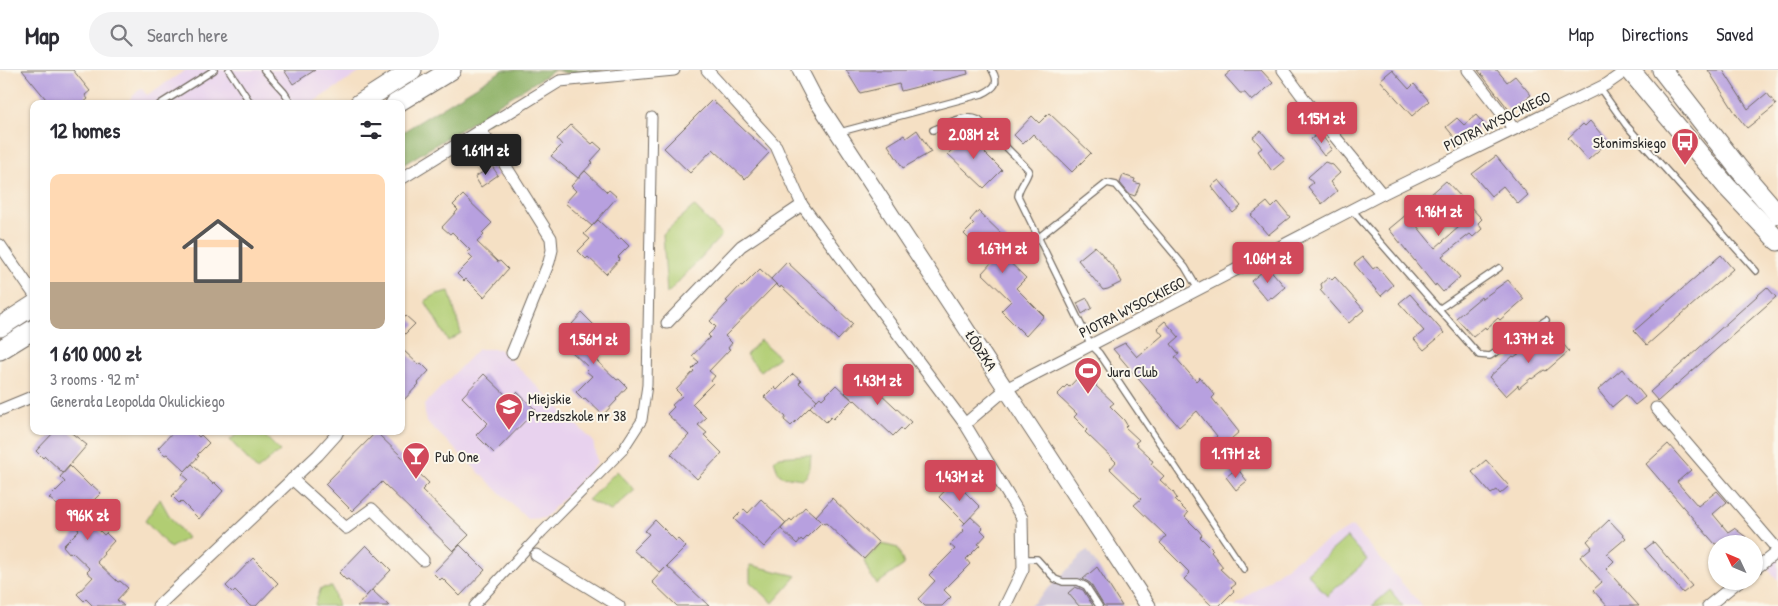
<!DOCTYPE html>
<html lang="en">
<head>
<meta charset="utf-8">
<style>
	body { margin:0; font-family:"Patrick Hand",sans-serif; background:#f2f2f3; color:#2b2b33; height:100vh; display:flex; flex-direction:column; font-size:19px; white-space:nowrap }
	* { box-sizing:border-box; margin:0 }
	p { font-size:16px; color:#7c7c81 }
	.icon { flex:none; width:28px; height:28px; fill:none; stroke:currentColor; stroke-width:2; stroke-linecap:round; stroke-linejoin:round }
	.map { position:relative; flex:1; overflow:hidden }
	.sheet { position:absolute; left:30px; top:30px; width:375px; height:335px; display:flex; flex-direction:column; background:#fff; border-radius:10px; box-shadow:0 1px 4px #0004 }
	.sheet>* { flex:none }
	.needle { width:32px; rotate:314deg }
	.fabs { position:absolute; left:1708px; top:465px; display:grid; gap:10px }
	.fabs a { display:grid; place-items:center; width:55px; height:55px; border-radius:50%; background:#fff; box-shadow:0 1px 4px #0004; font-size:25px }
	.price { position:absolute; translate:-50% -42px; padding:0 11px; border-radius:5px; background:#d1495b; color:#fff; font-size:16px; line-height:32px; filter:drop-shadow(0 1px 2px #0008) }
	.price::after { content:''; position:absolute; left:50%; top:30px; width:15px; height:11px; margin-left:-8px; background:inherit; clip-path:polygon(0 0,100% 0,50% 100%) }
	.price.selected { background:#222; color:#fff }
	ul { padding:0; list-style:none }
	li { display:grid; align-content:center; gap:10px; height:265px; padding:0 20px }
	li span { display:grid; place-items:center; height:155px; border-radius:10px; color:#555 }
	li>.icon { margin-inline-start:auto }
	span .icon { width:90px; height:90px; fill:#fffc; stroke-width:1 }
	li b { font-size:21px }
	h2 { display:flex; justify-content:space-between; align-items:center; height:60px; padding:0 20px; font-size:21px }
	header { display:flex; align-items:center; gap:30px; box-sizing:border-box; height:70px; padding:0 25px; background:#fff; border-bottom:1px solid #e1e1e2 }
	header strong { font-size:24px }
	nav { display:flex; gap:28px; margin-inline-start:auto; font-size:18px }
	.search { width:350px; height:45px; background:#f2f2f3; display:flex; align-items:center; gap:12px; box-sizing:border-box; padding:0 18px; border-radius:28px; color:#7c7c81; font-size:19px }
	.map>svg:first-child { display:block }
	.built { fill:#e8d2ee }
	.industrial { fill:#c9bfd7 }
	.green { fill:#b1cd73; stroke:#6e7c4f }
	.forest { fill:#8cb065; stroke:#5c6e48 }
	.building { fill:#b7a0df }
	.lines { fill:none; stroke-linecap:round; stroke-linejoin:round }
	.service-casing { stroke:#726a61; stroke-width:8 }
	.pedestrian-casing { stroke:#726a61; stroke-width:11 }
	.minor-casing { stroke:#726a61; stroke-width:13 }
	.tertiary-casing { stroke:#726a61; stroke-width:17 }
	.primary-casing { stroke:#726a61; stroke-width:21 }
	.service { stroke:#fff; stroke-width:5.5 }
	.pedestrian { stroke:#fff; stroke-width:9 }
	.minor { stroke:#fff; stroke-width:11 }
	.tertiary { stroke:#fff; stroke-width:15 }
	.primary { stroke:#fff; stroke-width:19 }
	.labels { text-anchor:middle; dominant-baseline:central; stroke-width:4; stroke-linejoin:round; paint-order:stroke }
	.street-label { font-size:15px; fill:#2b2b2b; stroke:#fbf7ec }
	.poi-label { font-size:15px; fill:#2b2b2b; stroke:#fbf7ec; text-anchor:start }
</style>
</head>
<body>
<header>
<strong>Map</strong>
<div class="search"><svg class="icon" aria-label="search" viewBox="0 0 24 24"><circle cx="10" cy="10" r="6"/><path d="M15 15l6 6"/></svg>Search here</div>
<nav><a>Map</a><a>Directions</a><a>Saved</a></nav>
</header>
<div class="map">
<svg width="1778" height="536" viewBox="0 0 1778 536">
	<rect width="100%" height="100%" fill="#fbf7ec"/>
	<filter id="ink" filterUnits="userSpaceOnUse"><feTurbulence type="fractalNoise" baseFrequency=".02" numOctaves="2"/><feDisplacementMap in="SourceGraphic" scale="10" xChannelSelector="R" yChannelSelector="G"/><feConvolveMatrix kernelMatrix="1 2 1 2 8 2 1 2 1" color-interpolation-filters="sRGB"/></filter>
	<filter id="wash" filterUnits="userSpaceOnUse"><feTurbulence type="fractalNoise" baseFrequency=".0096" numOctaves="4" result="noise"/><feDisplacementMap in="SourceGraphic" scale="20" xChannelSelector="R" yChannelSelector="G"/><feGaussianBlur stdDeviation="1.12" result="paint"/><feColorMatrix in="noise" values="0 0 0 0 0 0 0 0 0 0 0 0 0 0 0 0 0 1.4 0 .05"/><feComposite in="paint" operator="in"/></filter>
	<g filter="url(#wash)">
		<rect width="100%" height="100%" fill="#f5e0c4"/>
		<g class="built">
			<path d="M186 0H364L310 34H125L141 18 147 25Z"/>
			<path d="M478 279H499L593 371 597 393 544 448 527 449 426 351 424 335Z"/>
			<path d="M1352 456 1422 536H1235L1294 491Z"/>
			<path d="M1778 488V510L1766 497Z"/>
		</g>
		<path class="industrial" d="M1087 480 1124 536H1030L1052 515Z"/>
		<g class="green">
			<path d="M694 136 722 165 667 224 663 164Z"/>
			<path d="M449 221 461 263 448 271 425 231 437 224Z"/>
			<path d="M760 270 779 287 761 301 746 285Z"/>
			<path d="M240 361H260L280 381 257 400 230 370Z"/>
			<path d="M804 385H811C810 394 811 404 803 409L781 406 778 402 774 390 779 387Z"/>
			<path d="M617 401 635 420 611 441 588 430Z"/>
			<path d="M160 429 170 447 187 468 170 478 145 451Z"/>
			<path d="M1347 467 1367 490 1327 526 1307 503Z"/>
			<path d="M882 474 898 478 904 495 877 514 870 505 864 491Z"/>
			<path d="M750 495 797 506 773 533 750 512Z"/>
			<path d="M332 517 338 536H316L315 534 321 518Z"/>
			<path d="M1390 520 1403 536H1372Z"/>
		</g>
		<path class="forest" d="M503 0H603L567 3 555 0 494 37 500 46 487 53 482 46 401 96V63Z"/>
		<g id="blocks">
			<g class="building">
				<path d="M22 0H73L90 21 85 25 88 29 82 34H50Z"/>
				<path d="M284 0H315L293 14Z"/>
				<path d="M846 0H967L968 4 901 21 899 14 860 23Z"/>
				<path d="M1232 0H1261L1273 13 1252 31 1245 23H1240L1225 6Z"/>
				<path d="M1392 0 1409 19 1414 14 1429 31 1412 46 1380 10Z"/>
				<path d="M1478 0H1497L1507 12 1515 6 1531 25 1510 41Z"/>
				<path d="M1708 0H1723L1748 39 1767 23 1776 35 1747 58 1738 47Z"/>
				<path d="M712 30 769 83 745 109 713 79 690 103 664 78Z"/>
				<path d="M1049 43 1091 83 1072 102 1033 64 1023 74 1014 65 1032 46 1039 53Z"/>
				<path d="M1476 45 1483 53 1459 73 1446 57 1457 48 1464 55Z"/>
				<path d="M1590 51 1608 72 1588 90 1568 68 1583 54 1585 56Z"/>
				<path d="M571 55 592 74 594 72 602 79 591 91 593 92 578 108 551 86 562 75 557 69Z"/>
				<path d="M917 60 931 82 903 98 888 75 904 65 906 68Z"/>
				<path d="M963 61 1002 100 984 118 948 84 958 73 955 69Z"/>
				<path d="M1261 61 1285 90 1272 101 1258 81 1262 78 1253 67Z"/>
				<path d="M1320 63 1332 79 1324 86 1311 69Z"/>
				<path d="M1496 86 1528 125 1518 134 1503 116 1491 126 1472 104Z"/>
				<path d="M1325 92 1333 95 1340 103 1330 112 1337 121 1322 134 1308 117 1313 113 1308 107Z"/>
				<path d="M492 96 498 105 481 117 475 107Z"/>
				<path d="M585 101 607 122 609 120 617 127 592 156 565 133 576 121 571 116Z"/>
				<path d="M1123 105 1135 109 1134 112 1140 114 1135 126 1129 124 1120 113Z"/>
				<path d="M1219 110 1241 136 1233 143 1211 116Z"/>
				<path d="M1446 111 1482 149 1478 153 1482 159 1473 167 1470 164 1442 186 1460 207 1443 222 1436 214 1435 216 1389 159 1407 144 1435 178 1459 157 1430 125Z"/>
				<path d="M463 125 492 153 482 163 484 165 477 172 498 192 500 191 508 199 484 227 466 209 464 211 457 204 473 188 467 182 470 180 452 162 450 164 442 157 458 140 453 135Z"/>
				<path d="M1267 132 1272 138 1278 132 1290 147 1268 165 1251 145Z"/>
				<path d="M978 141 1007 169 997 180 1026 208 1016 218 1044 246 1026 266 1001 241 1011 231 982 203 992 192 964 164 974 154 970 150Z"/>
				<path d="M598 150 619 170 621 168 629 176 618 187 620 189 606 204 588 187 586 189 578 181 590 169 584 164Z"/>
				<path d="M1095 176 1114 198 1122 212 1108 219 1103 220 1078 190Z"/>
				<path d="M1721 185 1733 199 1647 275 1634 261Z"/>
				<path d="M1363 187 1373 199 1377 196 1393 215 1381 226 1354 194Z"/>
				<path d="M787 192 853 254 838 270 781 216 780 218 771 209Z"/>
				<path d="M1268 197 1285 217 1272 228 1271 227 1267 230 1251 211Z"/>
				<path d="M760 199 776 214 725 266 732 273 728 278 730 279 709 301 715 306 711 311 713 313 692 334 706 348 698 355 707 363 704 365 722 383 697 409 671 384 689 365 667 344 674 337 672 335 682 326 676 320 694 301 692 299 699 292 692 286 710 267 708 265 716 257 710 251 728 232 726 231 740 216 742 217Z"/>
				<path d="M1329 207 1332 210 1335 207 1364 240 1349 253 1320 220 1322 218 1321 214Z"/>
				<path d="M1508 210 1524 229 1500 250 1498 248 1486 259 1485 257 1473 267 1456 248 1481 227 1482 229Z"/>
				<path d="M1767 217 1776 227 1658 331 1650 322Z"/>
				<path d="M1410 224 1444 263 1424 280 1414 269 1424 261 1399 233Z"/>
				<path d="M1087 228 1092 238 1082 244 1077 233Z"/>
				<path d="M582 243 603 264 604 262 613 270 596 290 617 310 619 309 627 317 616 329 617 330 603 345 585 328 584 330 576 322 592 306 586 301 589 298 571 281 569 282 562 275 578 259 572 254Z"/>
				<path d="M406 246 415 254 401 268V251Z"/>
				<path d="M1165 251 1179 267 1171 274 1179 284 1175 287 1196 311 1200 307 1215 325 1212 328 1239 362 1223 376 1215 368 1217 366 1197 341 1179 357 1113 279 1125 273 1137 287 1163 265 1157 258Z"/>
				<path d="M1553 262 1569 281 1546 301 1544 300 1532 309 1531 308 1519 318 1518 315 1506 326 1489 307 1513 286 1514 287 1526 279 1527 280Z"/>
				<path d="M401 278 419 295 421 293 429 301 418 313 419 314 401 333Z"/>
				<path d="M1622 299 1645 327 1635 335 1626 325 1612 337 1598 320Z"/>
				<path d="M1085 300 1096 311V316L1114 333 1110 336 1124 350 1127 355 1125 357 1139 370 1135 373 1150 387 1149 388 1153 391 1151 394 1164 406 1160 410 1174 423V424L1177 428 1175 430 1188 443 1185 447 1199 461 1202 465 1200 467 1213 480 1211 482 1223 497 1220 499 1236 514 1231 518 1234 521 1219 536H1212L1184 509 1190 503 1160 473 1166 466 1134 435 1141 429 1110 399 1116 392 1085 362 1087 360 1074 347 1077 344 1057 325 1067 315 1069 317Z"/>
				<path d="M484 304 510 329 517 322 536 340 494 383 476 365 488 353 462 327Z"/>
				<path d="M793 304 801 311 799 313 817 330 791 356 784 350 786 347 764 327 774 317 777 320Z"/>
				<path d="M862 306 911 352 903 360 901 358 893 366 855 330 854 331 845 323Z"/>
				<path d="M836 315 852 330 833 349 831 347 826 352 810 337 820 327 822 329Z"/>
				<path d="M55 361H69L87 375 63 403 45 386 43 388 36 381Z"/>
				<path d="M174 361H193L199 367 201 365 209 373 197 385 199 386 185 401 167 384 165 385 158 378Z"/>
				<path d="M376 362 429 413 422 420 469 465 453 481 382 412 352 441 325 414Z"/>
				<path d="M1668 374 1691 400 1677 412 1698 436 1717 421 1727 432 1713 444 1728 462 1734 458 1746 467 1738 474H1715L1646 394Z"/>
				<path d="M1486 390 1509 416 1500 424 1497 420 1491 424 1472 402Z"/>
				<path d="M192 394 213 414 214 412 223 421 199 449 181 431 179 433 172 426 188 409 182 404Z"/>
				<path d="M70 396 91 417 92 415 101 423 89 435 91 436 83 444 104 465 106 463 114 471 103 483 104 484 97 492 118 512 120 511 128 518 117 530 124 536H93L86 529 84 531 77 524 93 507 87 502 90 499 72 482 70 484 63 476 79 460 73 455 77 451 59 434 57 435 49 428 65 412 60 407Z"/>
				<path d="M1237 398 1247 411 1236 420 1226 407Z"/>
				<path d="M954 411 980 437 965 453 939 427Z"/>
				<path d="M832 428 879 473 864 489 826 453 824 454 816 446Z"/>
				<path d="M761 429 786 453 764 477 734 449 744 439 748 443Z"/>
				<path d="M805 437 822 452 803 471 801 469 797 474 781 459 790 449 792 451Z"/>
				<path d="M971 447 983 458 981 460 986 465 978 474 980 475 966 489 970 494 944 520 951 527 942 536H925L918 529 935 511 929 505 955 479 950 475 964 460 961 457Z"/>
				<path d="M655 450 676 471 678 469 686 477 660 503 642 486 641 487 633 480 649 464 645 461Z"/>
				<path d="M1609 450 1626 468 1607 484 1614 491 1606 499 1639 536H1607L1593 520 1602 512 1580 487 1592 477 1587 471Z"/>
				<path d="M1654 472 1692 516 1683 523 1645 479Z"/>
				<path d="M366 475 391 500 366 526 348 509 346 510 339 503Z"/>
				<path d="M460 475 485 500 460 526 442 508 440 510 433 503Z"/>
				<path d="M253 488 278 513 256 536H250L235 521 233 523 226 516Z"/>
				<path d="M667 496 709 536H677L652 512Z"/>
				<path d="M1097 497 1122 536H1104L1090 513 1083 509Z"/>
				<path d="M1075 517 1083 520 1093 536H1079L1068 523Z"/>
				<path d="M372 520 389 536H357Z"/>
			</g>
		</g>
	</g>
	<g filter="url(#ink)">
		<use href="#blocks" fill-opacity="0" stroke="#726a61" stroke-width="1"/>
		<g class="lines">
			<defs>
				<g id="service">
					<path d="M229 0 251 34"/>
					<path d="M264 0 284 22 292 34"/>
					<path d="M1599 17 1626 55 1756 201"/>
					<path d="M160 34 214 0"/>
					<path d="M933 60C948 54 964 43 979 50L1029 100C1027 110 1019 116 1018 126L1091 275 1099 283 1244 499"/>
					<path d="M840 62 982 24C995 18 1000 13 992 0"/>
					<path d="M1352 140 1479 285 1490 286 1546 250"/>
					<path d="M1038 168 1107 113 1116 115 1185 197 1198 219"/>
					<path d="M1439 239 1499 198"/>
					<path d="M1023 489H1037L1055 509 1063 512H1078L1086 516 1099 536"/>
				</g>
				<path id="pedestrian" d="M474 536 542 462 622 381 642 350 647 315 652 47"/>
				<g id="minor">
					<path d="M707 0 776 76 802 135 965 354 1022 448 1023 499 1005 536"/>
					<path d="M1283 0 1308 34 1382 124"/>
					<path d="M1468 0 1514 59"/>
					<path d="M479 60 495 79 551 168 552 180 549 192 512 283"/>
					<path d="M401 109 560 11 674 0"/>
					<path d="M0 175 34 224"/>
					<path d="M667 253 741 176 802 135"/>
					<path d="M1656 338 1778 480"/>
					<path d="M0 340 34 326"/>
					<path d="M965 354 1006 319 1382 124 1607 14 1627 0"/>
					<path d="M292 409 346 458 372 439 423 490"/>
					<path d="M536 485 619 536"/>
					<path d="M1754 500 1778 481"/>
					<path d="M158 536 318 385 336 365 338 361"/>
					<path d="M1708 536 1739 511"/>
				</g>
				<path id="tertiary" d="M800 0 813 25 1148 536"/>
				<g id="primary">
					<path d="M1630 0 1727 117 1778 171"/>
					<path d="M1662 0 1739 99 1778 144"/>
					<path d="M359 34 412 0"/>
					<path d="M395 34 451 0"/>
					<path d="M0 257 34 235"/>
					<path d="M0 280 34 259"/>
				</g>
			</defs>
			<use href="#service" class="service-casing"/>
			<use href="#pedestrian" class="pedestrian-casing"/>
			<use href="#minor" class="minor-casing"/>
			<use href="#tertiary" class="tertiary-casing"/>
			<use href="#primary" class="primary-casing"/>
			<use href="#service" class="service"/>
			<use href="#pedestrian" class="pedestrian"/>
			<use href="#minor" class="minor"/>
			<use href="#tertiary" class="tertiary"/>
			<use href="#primary" class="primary"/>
		</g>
	</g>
	<defs>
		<symbol id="bus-pin" viewBox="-11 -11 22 30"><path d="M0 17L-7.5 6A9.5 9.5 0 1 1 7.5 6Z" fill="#d1495b" stroke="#fbf7ec"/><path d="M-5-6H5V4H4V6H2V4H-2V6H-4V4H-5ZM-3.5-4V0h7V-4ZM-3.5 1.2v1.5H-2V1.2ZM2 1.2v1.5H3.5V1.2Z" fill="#fff"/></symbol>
		<symbol id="stadium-pin" viewBox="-11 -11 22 30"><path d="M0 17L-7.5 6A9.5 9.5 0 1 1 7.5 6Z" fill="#d1495b" stroke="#fbf7ec"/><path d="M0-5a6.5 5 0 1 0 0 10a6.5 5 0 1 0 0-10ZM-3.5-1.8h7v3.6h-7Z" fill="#fff"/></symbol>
		<symbol id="school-pin" viewBox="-11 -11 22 30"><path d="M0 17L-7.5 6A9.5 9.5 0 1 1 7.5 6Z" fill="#d1495b" stroke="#fbf7ec"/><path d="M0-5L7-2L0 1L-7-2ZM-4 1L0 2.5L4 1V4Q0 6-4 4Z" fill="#fff"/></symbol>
		<symbol id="bar-pin" viewBox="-11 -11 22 30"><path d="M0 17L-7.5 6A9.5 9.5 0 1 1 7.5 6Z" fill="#d1495b" stroke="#fbf7ec"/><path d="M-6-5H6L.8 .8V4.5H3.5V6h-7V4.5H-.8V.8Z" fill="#fff"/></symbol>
	</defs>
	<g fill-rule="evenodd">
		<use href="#bus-pin" x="1669" y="56" width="32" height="43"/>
		<use href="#stadium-pin" x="1072" y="285" width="32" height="43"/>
		<use href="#school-pin" x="493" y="321" width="32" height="43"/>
		<use href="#bar-pin" x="400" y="370" width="32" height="43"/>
	</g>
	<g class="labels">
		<g class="street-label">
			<text transform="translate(1497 51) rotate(-26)">PIOTRA WYSOCKIEGO</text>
			<text transform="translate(1132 237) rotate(-27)">PIOTRA WYSOCKIEGO</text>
			<text transform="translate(981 280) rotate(57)">ŁÓDZKA</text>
		</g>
		<g class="poi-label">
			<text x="1666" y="72" text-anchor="end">Słonimskiego</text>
			<text x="1107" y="301">Jura Club</text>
			<text x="528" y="328">Miejskie<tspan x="528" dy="17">Przedszkole nr 38</tspan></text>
			<text x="435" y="386">Pub One</text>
		</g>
	</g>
</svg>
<div class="fabs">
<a><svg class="needle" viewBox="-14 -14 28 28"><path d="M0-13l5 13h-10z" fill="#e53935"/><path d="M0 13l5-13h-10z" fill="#7c7c81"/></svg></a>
</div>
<b class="price" style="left:1322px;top:74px">1.15M zł</b>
<b class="price" style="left:974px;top:90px">2.08M zł</b>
<b class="price selected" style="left:486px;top:106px">1.61M zł</b>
<b class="price" style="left:1439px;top:167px">1.96M zł</b>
<b class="price" style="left:1003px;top:204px">1.67M zł</b>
<b class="price" style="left:1268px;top:214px">1.06M zł</b>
<b class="price" style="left:1529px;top:294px">1.37M zł</b>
<b class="price" style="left:594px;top:295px">1.56M zł</b>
<b class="price" style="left:878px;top:336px">1.43M zł</b>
<b class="price" style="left:1236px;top:409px">1.17M zł</b>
<b class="price" style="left:960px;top:432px">1.43M zł</b>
<b class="price" style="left:88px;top:471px">996K zł</b>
<section class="sheet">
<h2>12 homes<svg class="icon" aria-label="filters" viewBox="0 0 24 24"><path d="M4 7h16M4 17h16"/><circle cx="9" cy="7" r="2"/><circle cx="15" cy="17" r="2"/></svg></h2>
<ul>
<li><span style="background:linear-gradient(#ffd9b3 70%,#b9a48a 0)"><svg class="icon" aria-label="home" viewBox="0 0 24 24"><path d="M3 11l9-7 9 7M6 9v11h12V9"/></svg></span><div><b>1 610 000 zł</b><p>3 rooms · 92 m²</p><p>Generała Leopolda Okulickiego</p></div></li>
</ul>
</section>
</div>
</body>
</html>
